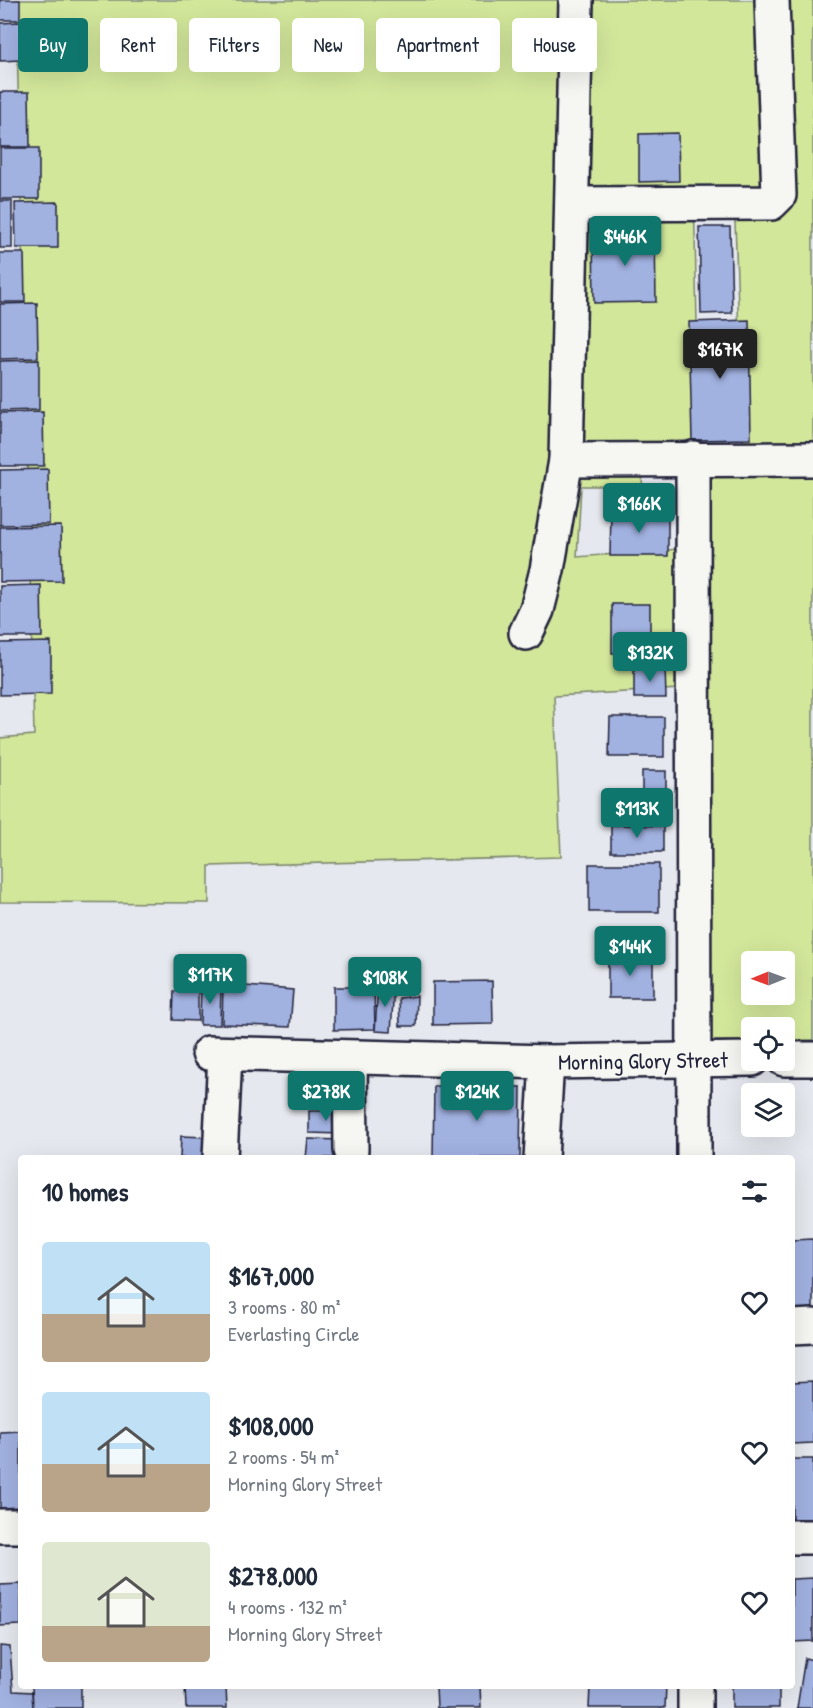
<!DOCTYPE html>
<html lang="en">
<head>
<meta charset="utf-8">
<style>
	body { margin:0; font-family:"Patrick Hand",sans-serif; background:#f2f2f3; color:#1f2937; height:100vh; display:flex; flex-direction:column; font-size:22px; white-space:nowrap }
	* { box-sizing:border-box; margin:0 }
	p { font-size:20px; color:#747a83 }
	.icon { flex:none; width:33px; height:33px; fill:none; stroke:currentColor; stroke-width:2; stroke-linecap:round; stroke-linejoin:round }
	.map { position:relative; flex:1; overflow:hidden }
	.panel { position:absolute; left:18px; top:1155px; width:777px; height:534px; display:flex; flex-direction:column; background:#fff; border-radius:6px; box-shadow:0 6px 24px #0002 }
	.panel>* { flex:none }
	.hud { position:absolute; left:18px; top:18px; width:777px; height:54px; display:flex; gap:12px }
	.needle { width:39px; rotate:269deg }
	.buttons { position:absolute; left:741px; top:951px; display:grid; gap:12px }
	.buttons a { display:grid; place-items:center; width:54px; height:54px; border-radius:6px; background:#fff; box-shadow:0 6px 24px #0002; font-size:30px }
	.price { position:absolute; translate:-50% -51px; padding:0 14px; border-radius:6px; background:#0f766e; color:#fff; font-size:20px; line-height:39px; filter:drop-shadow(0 2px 3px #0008) }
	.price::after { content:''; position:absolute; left:50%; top:36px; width:18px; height:14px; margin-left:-9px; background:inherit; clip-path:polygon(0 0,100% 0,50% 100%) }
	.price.active { background:#222; color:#fff }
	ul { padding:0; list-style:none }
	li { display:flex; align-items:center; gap:18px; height:150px; padding:0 24px }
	li span { display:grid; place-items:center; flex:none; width:168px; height:120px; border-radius:6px; color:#555 }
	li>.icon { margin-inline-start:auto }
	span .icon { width:72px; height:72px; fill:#fffc; stroke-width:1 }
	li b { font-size:26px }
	h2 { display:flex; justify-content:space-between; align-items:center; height:72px; padding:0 24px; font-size:26px }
	.pill { padding:0 21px; border-radius:6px; background:#fff; box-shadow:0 6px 24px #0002; font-size:21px; line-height:54px }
	.pill.active { background:#0f766e; color:#fff }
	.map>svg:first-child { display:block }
	.green { fill:#d3e79b; stroke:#7a846b; stroke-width:1.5; fill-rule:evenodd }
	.building { fill:#a1b1e0; stroke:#22223b; stroke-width:1.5 }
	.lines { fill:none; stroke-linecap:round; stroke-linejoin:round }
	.street-casing { stroke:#22223b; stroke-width:38 }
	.street { stroke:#f6f6f2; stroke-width:33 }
	.labels { text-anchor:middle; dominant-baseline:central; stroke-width:6; stroke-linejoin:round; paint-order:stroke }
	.street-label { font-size:22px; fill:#22223b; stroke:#f6f6f2 }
</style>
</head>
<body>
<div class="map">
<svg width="813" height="1708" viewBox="0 0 813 1708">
	<rect width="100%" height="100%" fill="#e5e8ee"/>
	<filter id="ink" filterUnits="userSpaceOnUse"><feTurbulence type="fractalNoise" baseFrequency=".0167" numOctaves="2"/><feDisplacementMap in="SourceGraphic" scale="12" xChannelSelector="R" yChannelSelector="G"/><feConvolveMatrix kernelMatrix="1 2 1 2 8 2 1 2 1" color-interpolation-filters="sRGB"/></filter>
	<g filter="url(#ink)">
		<path class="green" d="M16 0H813V1040H785L784 1028H752L751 1041H711L700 452 644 453 642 486H581L577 557 679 549 680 689 554 696 561 857 209 866V903L0 902V738L34 735ZM694 193H734L743 449 700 452ZM752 962H784V994H752Z"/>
		<g class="building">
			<rect x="0" y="0" width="20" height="20"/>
			<path d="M21 22V60L0 61V23Z"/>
			<path d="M0 92H29L30 147H0Z"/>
			<path d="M678 133 679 181 639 182V134Z"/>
			<rect x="0" y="148" width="39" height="51"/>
			<rect x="0" y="201" width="12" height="47"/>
			<path d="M58 202V248H16L15 203Z"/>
			<path d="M699 227H730L732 313 701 314Z"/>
			<path d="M655 231 656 302 594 303 593 233Z"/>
			<path d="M0 253H24L25 302H0Z"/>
			<path d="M37 303 38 358 0 359V304Z"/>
			<path d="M749 320 751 439 692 440 689 322Z"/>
			<path d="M39 360V410L0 411V361Z"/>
			<path d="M43 412 44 466H0V413Z"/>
			<path d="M48 469 49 524 0 525V470Z"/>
			<path d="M611 512H668V556H610Z"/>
			<path d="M61 526 62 581 0 582V527Z"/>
			<path d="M41 585 42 637H0V586Z"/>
			<rect x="612" y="604" width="38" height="49"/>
			<path d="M51 642V694L0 695V643Z"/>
			<path d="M634 667H665L666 698H634Z"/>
			<path d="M610 717H664V757H609Z"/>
			<path d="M642 771H666V815L642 814Z"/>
			<path d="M611 825 663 826V852H611Z"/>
			<rect x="589" y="864" width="70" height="48"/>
			<rect x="608" y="956" width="45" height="42"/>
			<path d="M492 981 493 1024 433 1025V982Z"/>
			<path d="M223 984 293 990 290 1027 222 1024Z"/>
			<path d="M378 984 394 985 391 1032 375 1031Z"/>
			<path d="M201 985H221L220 1025H200Z"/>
			<path d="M334 987H374L375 1029 334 1030Z"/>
			<path d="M174 991H198V1021L173 1020Z"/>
			<path d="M417 996 416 1026H400L399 998Z"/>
			<path d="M341 1080V1105L310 1106 312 1081Z"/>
			<path d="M434 1086 521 1087 520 1158H433Z"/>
			<path d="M309 1111H343L342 1134 309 1133Z"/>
			<path d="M181 1136 206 1137 205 1158H180Z"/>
			<path d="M308 1139 341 1140 342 1158H306Z"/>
			<path d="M813 1239V1309L792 1310V1240Z"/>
			<path d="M813 1381V1443L792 1444V1382Z"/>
			<path d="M21 1431V1507L0 1508V1432Z"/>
			<path d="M792 1459H813V1528L792 1529Z"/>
			<path d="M813 1578V1641L792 1642V1579Z"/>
			<path d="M21 1584V1625L0 1626V1585Z"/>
			<path d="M0 1646 10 1647 13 1691 32 1692 33 1708H0Z"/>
			<path d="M805 1658 813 1660V1708H797Z"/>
			<path d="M32 1686H81V1708H33Z"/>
			<path d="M185 1686H226L227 1708H186Z"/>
			<path d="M436 1686H480L481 1708H437Z"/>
			<path d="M590 1686H666L665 1708H589Z"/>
			<rect x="732" y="1686" width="47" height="22"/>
		</g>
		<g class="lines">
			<defs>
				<g id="street">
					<path d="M573 204 771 203 779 195 772 0"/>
					<path d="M693 458 694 1158"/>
					<path d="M566 460 813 459"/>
					<path d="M526 633 537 610 547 570 566 460 576 0"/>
					<path id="s1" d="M209 1053 547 1062 752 1059"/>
					<path d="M350 1058 351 1150"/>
					<path d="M784 1059H813"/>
					<path d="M220 1158 225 1054"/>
					<path d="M541 1158 547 1062"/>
					<path d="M792 1327 813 1326"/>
					<path d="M0 1526H21"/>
					<path d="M792 1537H813"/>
					<path d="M695 1686V1708"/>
				</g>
			</defs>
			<use href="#street" class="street-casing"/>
			<use href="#street" class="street"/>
		</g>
	</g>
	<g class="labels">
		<g class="street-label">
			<text stroke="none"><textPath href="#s1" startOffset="434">Morning Glory Street</textPath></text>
		</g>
	</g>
</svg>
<div class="buttons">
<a><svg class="needle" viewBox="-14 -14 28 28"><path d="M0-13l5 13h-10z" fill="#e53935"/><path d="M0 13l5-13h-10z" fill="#747a83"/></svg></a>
<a><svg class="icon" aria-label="locate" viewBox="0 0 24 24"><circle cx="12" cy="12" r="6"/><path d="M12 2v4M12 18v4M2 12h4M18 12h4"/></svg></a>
<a><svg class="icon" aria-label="layers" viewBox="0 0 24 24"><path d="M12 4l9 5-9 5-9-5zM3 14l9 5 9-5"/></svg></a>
</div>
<b class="price" style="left:625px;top:267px">$446K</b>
<b class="price active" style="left:720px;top:380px">$167K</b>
<b class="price" style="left:639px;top:534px">$166K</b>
<b class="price" style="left:650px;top:683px">$132K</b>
<b class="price" style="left:637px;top:839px">$113K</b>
<b class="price" style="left:630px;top:977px">$144K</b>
<b class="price" style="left:210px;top:1005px">$117K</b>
<b class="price" style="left:385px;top:1008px">$108K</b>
<b class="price" style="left:326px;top:1122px">$278K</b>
<b class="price" style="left:477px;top:1122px">$124K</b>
<div class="hud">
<a class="pill active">Buy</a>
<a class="pill">Rent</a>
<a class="pill">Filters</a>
<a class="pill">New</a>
<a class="pill">Apartment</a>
<a class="pill">House</a>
</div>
<section class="panel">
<h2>10 homes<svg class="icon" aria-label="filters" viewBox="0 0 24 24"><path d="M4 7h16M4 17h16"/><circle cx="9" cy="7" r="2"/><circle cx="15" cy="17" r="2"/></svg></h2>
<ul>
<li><span style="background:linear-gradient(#bfe0f5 60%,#b9a48a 0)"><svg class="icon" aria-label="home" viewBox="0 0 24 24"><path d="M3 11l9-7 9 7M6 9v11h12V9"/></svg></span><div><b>$167,000</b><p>3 rooms · 80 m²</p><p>Everlasting Circle</p></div><svg class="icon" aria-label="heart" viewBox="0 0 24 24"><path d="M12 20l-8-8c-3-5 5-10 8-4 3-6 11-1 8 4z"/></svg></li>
<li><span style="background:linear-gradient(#bfe0f5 60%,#b9a48a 0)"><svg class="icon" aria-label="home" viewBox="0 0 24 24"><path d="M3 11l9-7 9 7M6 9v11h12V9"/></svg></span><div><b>$108,000</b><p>2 rooms · 54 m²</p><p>Morning Glory Street</p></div><svg class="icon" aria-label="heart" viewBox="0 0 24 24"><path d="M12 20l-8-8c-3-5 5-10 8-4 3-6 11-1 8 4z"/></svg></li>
<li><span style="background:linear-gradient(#dfe7d0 70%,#b9a48a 0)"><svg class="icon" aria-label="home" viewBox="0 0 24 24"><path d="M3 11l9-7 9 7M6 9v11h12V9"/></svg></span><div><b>$278,000</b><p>4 rooms · 132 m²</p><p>Morning Glory Street</p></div><svg class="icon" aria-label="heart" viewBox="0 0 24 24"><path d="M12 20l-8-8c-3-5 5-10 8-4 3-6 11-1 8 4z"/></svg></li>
</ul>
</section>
</div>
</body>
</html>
